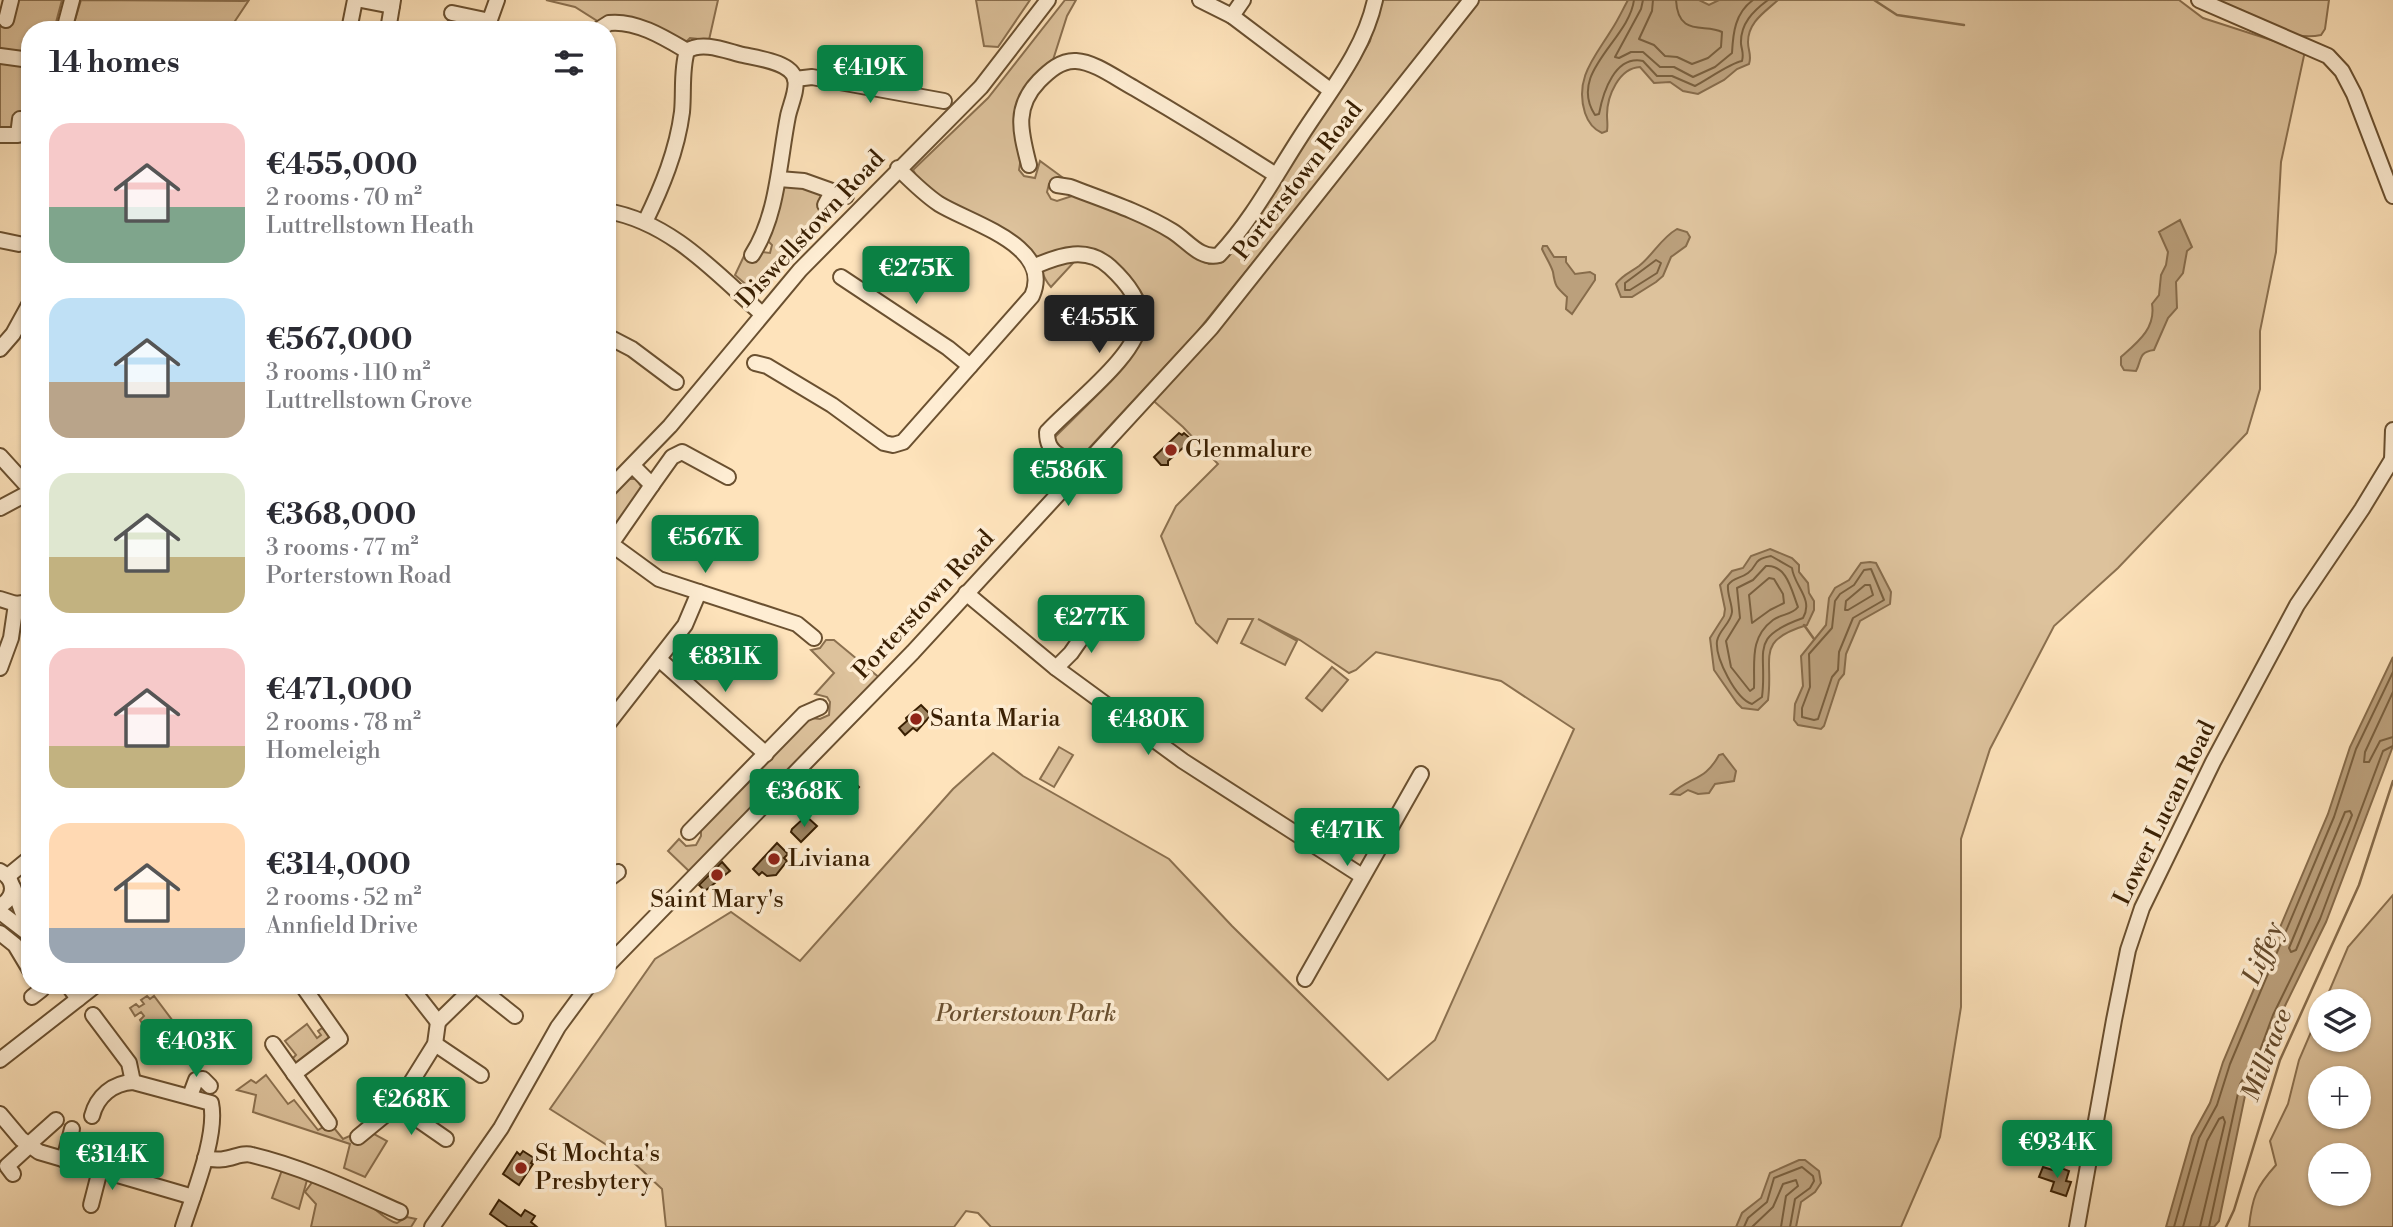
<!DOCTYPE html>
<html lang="en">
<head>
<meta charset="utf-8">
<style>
	body { margin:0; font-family:"Libre Bodoni",serif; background:#f2f2f3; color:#2b2b33; height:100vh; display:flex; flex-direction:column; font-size:26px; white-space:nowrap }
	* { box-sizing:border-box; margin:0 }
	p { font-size:23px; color:#7c7c81 }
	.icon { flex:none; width:38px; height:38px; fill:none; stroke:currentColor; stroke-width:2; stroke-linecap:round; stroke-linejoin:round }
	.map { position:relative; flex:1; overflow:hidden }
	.side { position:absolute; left:21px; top:21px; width:595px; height:973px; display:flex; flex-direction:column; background:#fff; border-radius:28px; box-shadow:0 2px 5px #0004 }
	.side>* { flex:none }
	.fabs { position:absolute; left:2308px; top:989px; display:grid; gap:14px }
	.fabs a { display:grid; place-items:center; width:63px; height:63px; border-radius:50%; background:#fff; box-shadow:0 2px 5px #0004; font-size:35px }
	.price { position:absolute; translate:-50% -60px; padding:0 16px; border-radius:7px; background:#0b8043; color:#fff; font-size:23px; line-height:46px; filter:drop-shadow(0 2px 4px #0008) }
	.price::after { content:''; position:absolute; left:50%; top:42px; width:21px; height:16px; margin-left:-10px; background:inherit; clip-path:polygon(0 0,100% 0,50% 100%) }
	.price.selected { background:#222; color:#fff }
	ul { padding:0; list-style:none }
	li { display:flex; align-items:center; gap:21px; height:175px; padding:0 28px }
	li span { display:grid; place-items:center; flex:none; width:196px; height:140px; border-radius:21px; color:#555 }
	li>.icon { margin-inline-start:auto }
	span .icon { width:84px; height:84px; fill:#fffc; stroke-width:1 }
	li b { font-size:30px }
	h2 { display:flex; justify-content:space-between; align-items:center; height:84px; padding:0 28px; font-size:30px }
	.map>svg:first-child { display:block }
	.green { fill:#ddc29c; stroke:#8b704f; stroke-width:2; fill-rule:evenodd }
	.water { fill:#bba07c; stroke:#876c4b; stroke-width:2 }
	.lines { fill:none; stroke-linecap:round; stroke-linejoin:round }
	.shore { stroke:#7a603f; stroke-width:2 }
	.stream { stroke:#876c4b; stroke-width:2.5 }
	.building { fill:#9f8562; stroke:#391f02; stroke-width:2 }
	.minor-casing { stroke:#6a5030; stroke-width:18 }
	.minor { stroke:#feedd3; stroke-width:14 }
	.poi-dot { fill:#8f2418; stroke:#feedd3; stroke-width:2.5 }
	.labels { text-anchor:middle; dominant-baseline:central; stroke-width:7; stroke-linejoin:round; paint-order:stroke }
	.street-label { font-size:24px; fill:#391f02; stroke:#feedd3 }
	.poi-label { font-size:24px; fill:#391f02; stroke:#feedd3; text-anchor:start }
	.park-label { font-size:24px; font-style:italic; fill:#6a5030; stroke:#feedd3 }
	.water-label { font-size:26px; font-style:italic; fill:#664c2d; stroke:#feedd3 }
</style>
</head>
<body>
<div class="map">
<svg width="2393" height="1227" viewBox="0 0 2393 1227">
	<rect width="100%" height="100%" fill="#fee3bb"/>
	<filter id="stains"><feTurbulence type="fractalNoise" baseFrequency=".00286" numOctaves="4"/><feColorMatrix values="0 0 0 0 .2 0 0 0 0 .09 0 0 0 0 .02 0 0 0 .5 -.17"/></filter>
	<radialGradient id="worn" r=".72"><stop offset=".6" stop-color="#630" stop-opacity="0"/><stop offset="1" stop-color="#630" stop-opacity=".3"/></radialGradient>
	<g class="green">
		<path d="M16 0H62L54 30H30V107L26 138H23L13 130 0 132V24L10 25Z"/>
		<path d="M81 0 244 1 249 0 229 30H72Z"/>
		<path d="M546 0H718L709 40 690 38 685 43 599 22 575 7Z"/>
		<path d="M976 0H1030L998 47 984 46Z"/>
		<path d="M1065 0H1076L1067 16 1052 63 1015 122 1021 158 1019 170 1024 176 1035 178 1040 161 1062 177 1049 184 1047 192 1051 199 1057 201 1075 195 1161 231 1209 264 1223 262 1253 224 1309 132 1347 81 1370 41 1380 0H1465L1197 332 1079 459C1070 450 1056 452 1055 437 1080 411 1167 338 1144 297 1132 276 1105 263 1086 249L1051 287C1039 275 1041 257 1027 246 996 222 930 207 913 170L988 98Z"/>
		<path d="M1473 0H2179L2203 18 2305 51 2281 162 2276 252 2260 331V389L2247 433 2118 568 2054 626 1990 749 1961 839V1007L1940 1137 1901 1227H991L978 1213 966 1211 954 1227H666L662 1189 632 1161 550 1109 655 959 731 912 800 961 953 789 993 753 1023 776 1169 859 1232 926 1388 1080 1435 1040 1574 729 1501 681 1376 652 1356 670 1349 673 1300 640 1258 619 1297 641 1285 665 1241 643 1253 619H1228L1217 643 1196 623 1161 536 1176 506 1218 464 1183 427 1148 396Z"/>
		<path d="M2218 0H2329L2325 29 2321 35C2287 42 2248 17 2217 4Z"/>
		<path d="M783 186 811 187 833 203 845 201 760 293 757 294 735 275 744 256 754 259 761 252 770 253 772 245 766 239Z"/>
		<path d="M629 479H636L642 488 612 532 607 534V499Z"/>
		<path d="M826 640H834L881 679 691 873 668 851 679 839 686 846 696 845 701 836V827L810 718 820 719 829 715 830 702 827 697 815 694 834 673 811 650 820 648Z"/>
		<path d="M1332 667 1348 680 1322 711 1306 698Z"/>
		<path d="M1059 747 1073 755 1054 787 1040 779Z"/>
		<path d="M2393 895V1227H2249C2252 1198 2256 1187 2276 1165L2270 1141 2288 1104 2299 1060 2320 1011V1040H2359V1001H2325L2348 947ZM2320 1078H2359V1116H2320ZM2320 1155H2359V1194H2320Z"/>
		<path d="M147 996 150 999 154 996 185 1037 169 1049 162 1040 157 1043 154 1039 159 1035 155 1030 151 1033 148 1030 152 1026 148 1021 143 1025 140 1020 144 1016 141 1012 135 1016 130 1008 136 1004 139 1007 144 1004 141 1000Z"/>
		<path d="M307 1024 317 1038 321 1035 318 1031 322 1028 329 1033V1038L297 1065 292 1059 296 1055 285 1041Z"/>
		<path d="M266 1075 288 1104 294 1100 318 1130 330 1123 343 1139 365 1129 387 1141 365 1177 344 1168 350 1144 253 1112 256 1095 237 1090 251 1080 256 1083Z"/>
		<path d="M282 1170 307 1180 299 1209 272 1198Z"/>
		<path d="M313 1181C330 1188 348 1194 365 1202 376 1208 384 1220 397 1223L407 1217 416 1219 411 1227H311L316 1204 305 1192Z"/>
	</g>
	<g class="water">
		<path d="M1628 0H1699L1709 5 1719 0H1778C1765 12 1748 22 1748 42 1748 51 1752 55 1749 64L1737 69 1724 80 1698 94 1683 91 1670 82 1654 83 1640 67C1619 68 1607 96 1607 115 1607 121 1608 125 1607 131L1602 133C1593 129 1588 122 1585 113 1574 78 1595 57 1612 29 1618 20 1623 9 1628 0Z"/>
		<path d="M2180 220 2192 247 2187 251 2183 273 2176 282 2177 308 2168 318 2154 350C2138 352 2142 360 2136 371L2124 370 2121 365V357C2138 342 2156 328 2152 304L2159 295 2161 275 2166 265 2168 252 2159 232Z"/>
		<path d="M1677 229 1687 232 1690 237 1686 246 1671 257 1663 276 1656 282 1632 297H1621L1616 284C1622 275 1631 272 1639 266 1653 255 1661 238 1677 229Z"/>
		<path d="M1543 246H1547L1554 257H1566V262L1575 274 1590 272 1595 275V280L1572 314 1566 309 1567 297C1556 287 1555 286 1553 272 1551 265 1545 256 1542 249Z"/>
		<path d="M1770 549 1792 558 1799 565V572L1808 583 1809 593 1814 601V610L1807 625C1754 641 1774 657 1768 700L1758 710 1742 708 1737 703 1714 670 1710 638 1724 616 1725 609 1720 585 1732 571 1743 568 1751 556Z"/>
		<path d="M1870 562 1876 563 1891 592 1890 604 1860 621 1846 654 1844 674 1839 680 1824 726 1821 729 1798 725 1794 720 1795 704 1803 686 1801 656 1826 625 1829 598 1835 588 1849 580 1861 563Z"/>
		<path d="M2393 657V746L2326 922 2279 1018 2265 1056 2247 1086 2219 1221 2214 1227H2166L2192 1136 2210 1103 2223 1062 2328 814 2350 747Z"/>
		<path d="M1723 754 1736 771 1734 781 1715 784 1709 793 1698 794 1688 790 1680 795 1671 794C1691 776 1705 781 1719 755Z"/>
		<path d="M1799 1160H1805L1819 1171 1821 1183 1815 1192 1801 1202 1796 1227H1736L1742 1213 1761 1198 1770 1173Z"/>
	</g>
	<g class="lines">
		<g class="shore">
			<path d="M1634 0C1629 40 1567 72 1595 115L1599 114C1603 92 1615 55 1643 61L1657 76H1672L1695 86C1707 80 1730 63 1742 61 1744 54 1742 51 1741 44 1740 24 1753 11 1768 0"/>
			<path d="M1643 0 1641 9 1615 57 1619 58 1631 52H1643L1660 67H1674L1693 77 1715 67 1732 53C1733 33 1735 13 1753 0"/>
			<path d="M1653 0 1652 11 1639 39 1654 45 1665 56 1677 57 1692 64 1708 58 1721 47 1722 32C1705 23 1678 38 1676 0"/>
			<path d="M1656 260 1661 263 1657 273 1630 290H1625V283Z"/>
			<path d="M1771 556 1792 568C1794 586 1814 599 1803 618 1747 638 1768 651 1762 697L1752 704C1736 699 1715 658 1717 641 1719 630 1731 623 1732 612 1732 603 1727 594 1728 585 1734 577 1740 579 1748 573 1759 565 1751 560 1771 556Z"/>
			<path d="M1766 566C1787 564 1792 592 1798 607 1792 615 1781 614 1773 620 1749 638 1755 662 1754 688L1750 691 1731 667 1726 641 1740 618 1737 588 1753 580Z"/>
			<path d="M1871 569 1884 600 1853 618 1839 652 1838 670 1832 677 1818 719 1814 720 1802 717V708L1810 687 1809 654 1832 628 1835 601 1840 594 1854 585 1864 570Z"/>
			<path d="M1769 578 1774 579 1783 594 1784 603 1770 610 1752 623 1749 595Z"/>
			<path d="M1865 585H1870L1873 595 1848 610H1845L1846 601Z"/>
			<path d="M2393 692 2365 752 2364 762H2369L2380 741 2393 737"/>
			<path d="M2350 811 2352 815 2296 950 2291 952 2289 948 2345 812Z"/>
			<path d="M1744 1227 1748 1218 1767 1202 1774 1178 1802 1167 1813 1176 1814 1181 1810 1188 1795 1199 1790 1227"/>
			<path d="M1752 1227 1773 1207 1783 1184 1796 1180 1798 1186 1786 1196 1781 1227"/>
			<path d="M2174 1227 2199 1138 2217 1105 2230 1064 2334 817 2356 749 2393 672"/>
			<path d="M2183 1227 2207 1141 2219 1119 2223 1117 2225 1122 2200 1227"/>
			<path d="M2209 1227 2240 1084 2259 1053 2273 1015 2320 919 2383 751 2393 746"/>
		</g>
		<g class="stream">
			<path d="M1874 0 1897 15 1964 25"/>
			<path d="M1804 625 1814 639"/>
			<path d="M2226 1227 2234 1210 2280 1060 2359 885 2393 781"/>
		</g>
	</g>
	<g class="building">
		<path d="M1179 433 1182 435 1184 433 1192 440 1168 461V465H1161L1154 457Z"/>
		<path d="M921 705 931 715 917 731 913 728 905 735 899 728 907 721 906 718Z"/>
		<path d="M848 776 859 787 851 796 857 802 847 813 835 802 831 807 825 801 841 780 843 782Z"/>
		<path d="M806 816 817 826 801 842 791 832 792 829Z"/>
		<path d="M777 843 788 854 784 858 787 861 776 875 767 876 762 872 759 875 753 869Z"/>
		<path d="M722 862 730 871 705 891 699 885Z"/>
		<path d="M523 1151 534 1158 531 1163 533 1164 519 1185 503 1174 517 1152 520 1155Z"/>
		<path d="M2043 1167 2059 1172 2061 1168 2069 1171 2066 1181 2071 1182 2066 1196 2051 1191 2054 1182 2039 1177Z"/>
		<path d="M499 1200 521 1216 525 1210 535 1216 531 1222 537 1227H508L490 1214Z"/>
	</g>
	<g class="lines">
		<defs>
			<g id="minor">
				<path d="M361 0 392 6"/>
				<path d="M1200 0 1232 16 1330 90"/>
				<path d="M2199 0 2328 56 2342 71 2354 94 2393 196"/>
				<path d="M452 13 490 21"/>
				<path d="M1232 16 1243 0"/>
				<path d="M6 20 11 0"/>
				<path d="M487 28 497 0"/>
				<path d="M64 30 72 0"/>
				<path d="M349 30 355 0"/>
				<path d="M388 30 393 0"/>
				<path d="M598 30 609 23C636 20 665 38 687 51"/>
				<path d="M0 56 30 60"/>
				<path d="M795 79 812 77 944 101"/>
				<path d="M0 135H18L20 119"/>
				<path d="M1029 165C1021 133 1013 108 1039 81 1049 71 1061 60 1076 61 1095 62 1117 79 1134 88 1182 116 1229 145 1276 175"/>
				<path d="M779 179 804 181 846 196"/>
				<path d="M1057 185 1070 187C1104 200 1141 212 1172 231 1187 240 1200 260 1219 255 1252 220 1275 176 1301 136 1329 92 1364 51 1375 0"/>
				<path d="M825 205 832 192"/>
				<path d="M607 211C671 222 716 273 762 314"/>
				<path d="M645 222C662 187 677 151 682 112 684 92 681 70 687 51 701 41 724 50 739 54 754 58 791 61 795 79 798 89 790 106 788 116 779 161 778 215 752 255"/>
				<path d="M0 240 19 244"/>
				<path d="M1035 266C1061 255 1087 246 1110 267 1123 279 1140 298 1140 317 1142 353 1070 406 1047 432 1047 443 1050 450 1060 456"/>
				<path d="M841 277 948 348 970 366"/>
				<path d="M607 336 632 349 676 382"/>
				<path d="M0 349 13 334 30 303"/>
				<path d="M755 363 767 366 832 405 884 443 893 445 903 442 1032 296C1054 246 972 224 939 204 924 194 911 181 898 168"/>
				<path d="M0 456 30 489"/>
				<path d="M2392 460 2393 430"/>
				<path d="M633 466 652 485 672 457 682 452 728 477"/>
				<path d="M652 485 611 544 659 579 797 624 814 638"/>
				<path d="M607 491 670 426 800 270 981 87 1048 0"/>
				<path d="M0 508 30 492"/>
				<path d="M966 593 1056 668 1183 761 1362 876"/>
				<path d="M0 599 16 604 30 602"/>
				<path d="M660 660 766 754"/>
				<path d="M0 668 11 638 16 604"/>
				<path d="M1056 668 1071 653 1094 620"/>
				<path d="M607 725 685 625 699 592"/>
				<path d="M689 832 804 714 820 707"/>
				<path d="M0 871C16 880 16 897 0 906"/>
				<path d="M8 876 30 858"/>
				<path d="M607 880 618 872"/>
				<path d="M13 887 30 933"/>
				<path d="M0 912 30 935"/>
				<path d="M0 933 15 945 30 970"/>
				<path d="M607 966 913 652 1211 328 1471 0"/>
				<path d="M1305 979 1421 774"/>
				<path d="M68 985 78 999"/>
				<path d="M409 985 438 1022"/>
				<path d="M476 985 515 1016"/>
				<path d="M32 997 41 990 39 985"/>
				<path d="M93 1015 129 1063 133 1082"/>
				<path d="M438 1022 476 985"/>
				<path d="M273 1044 329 1123"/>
				<path d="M435 1044 481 1075"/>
				<path d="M0 1060 96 985"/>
				<path d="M294 1074 340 1039 302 985"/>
				<path d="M190 1096 196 1080 203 1079 210 1086"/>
				<path d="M397 1105 446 1139"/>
				<path d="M0 1114 21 1139 39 1152 193 1197"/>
				<path d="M92 1116C97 1096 113 1083 133 1082L211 1103C218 1135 193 1195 183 1227"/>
				<path d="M358 1137 397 1105 435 1044 438 1022"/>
				<path d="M28 1145 56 1120"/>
				<path d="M205 1158C228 1164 239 1151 252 1155 303 1167 353 1191 400 1212"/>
				<path d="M64 1160 72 1129"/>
				<path d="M13 1174 7 1166 29 1146"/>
				<path d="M91 1205 100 1170"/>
				<path d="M432 1227 501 1128 558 1027 589 985"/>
				<path d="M2077 1227 2114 1020 2128 950 2142 908 2213 762 2297 605 2362 509 2393 458"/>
			</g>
		</defs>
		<use href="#minor" class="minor-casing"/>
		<use href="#minor" class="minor"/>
	</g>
	<g class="poi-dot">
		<circle cx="1171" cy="450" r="7"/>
		<circle cx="916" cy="719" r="7"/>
		<circle cx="774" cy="859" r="7"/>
		<circle cx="717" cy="875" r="7"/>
		<circle cx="521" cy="1168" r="7"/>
	</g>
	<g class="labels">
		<g class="street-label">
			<text transform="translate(1298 181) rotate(-52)">Porterstown Road</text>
			<text transform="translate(811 229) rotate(-47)">Diswellstown Road</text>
			<text transform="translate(924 605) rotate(-47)">Porterstown Road</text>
			<text transform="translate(2165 813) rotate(-64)">Lower Lucan Road</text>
		</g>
		<g class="poi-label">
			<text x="1185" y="450">Glenmalure</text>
			<text x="930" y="719">Santa Maria</text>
			<text x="788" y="859">Liviana</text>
			<text x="717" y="900" text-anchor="middle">Saint Mary's</text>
			<text x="535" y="1154">St Mochta's<tspan x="535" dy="28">Presbytery</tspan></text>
		</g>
		<g class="park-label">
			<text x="1026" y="1014">Porterstown Park</text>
		</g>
		<g class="water-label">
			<text transform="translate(2263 953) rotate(-67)">Liffey</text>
			<text transform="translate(2267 1055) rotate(-69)">Millrace</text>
		</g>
	</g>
	<rect width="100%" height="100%" filter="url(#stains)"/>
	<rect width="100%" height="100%" fill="url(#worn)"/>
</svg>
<div class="fabs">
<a><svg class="icon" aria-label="layers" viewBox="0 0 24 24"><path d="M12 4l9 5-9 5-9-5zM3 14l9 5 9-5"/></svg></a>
<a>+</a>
<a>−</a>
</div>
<b class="price" style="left:870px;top:105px">€419K</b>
<b class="price" style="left:916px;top:306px">€275K</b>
<b class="price selected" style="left:1099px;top:355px">€455K</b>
<b class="price" style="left:1068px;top:508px">€586K</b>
<b class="price" style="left:705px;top:575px">€567K</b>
<b class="price" style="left:1091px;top:655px">€277K</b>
<b class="price" style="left:725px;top:694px">€831K</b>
<b class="price" style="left:1148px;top:757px">€480K</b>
<b class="price" style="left:804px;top:829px">€368K</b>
<b class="price" style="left:1347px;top:868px">€471K</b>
<b class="price" style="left:196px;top:1079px">€403K</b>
<b class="price" style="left:411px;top:1137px">€268K</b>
<b class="price" style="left:2057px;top:1180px">€934K</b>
<b class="price" style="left:112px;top:1192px">€314K</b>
<section class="side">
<h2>14 homes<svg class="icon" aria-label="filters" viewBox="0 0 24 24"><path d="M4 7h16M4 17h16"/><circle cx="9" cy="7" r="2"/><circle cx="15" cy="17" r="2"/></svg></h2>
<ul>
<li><span style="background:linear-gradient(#f6c9c9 60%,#7fa58c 0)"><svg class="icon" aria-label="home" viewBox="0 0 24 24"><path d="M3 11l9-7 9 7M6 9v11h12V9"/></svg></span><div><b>€455,000</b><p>2 rooms · 70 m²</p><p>Luttrellstown Heath</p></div></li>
<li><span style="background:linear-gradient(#bfe0f5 60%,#b9a48a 0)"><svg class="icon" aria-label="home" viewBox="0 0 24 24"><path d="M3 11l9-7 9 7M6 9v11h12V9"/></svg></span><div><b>€567,000</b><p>3 rooms · 110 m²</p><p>Luttrellstown Grove</p></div></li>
<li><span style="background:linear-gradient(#dfe7d0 60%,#c2b280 0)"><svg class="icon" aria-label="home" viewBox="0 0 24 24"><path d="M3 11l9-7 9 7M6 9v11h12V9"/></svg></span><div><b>€368,000</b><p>3 rooms · 77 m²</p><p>Porterstown Road</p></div></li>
<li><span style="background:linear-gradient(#f6c9c9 70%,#c2b280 0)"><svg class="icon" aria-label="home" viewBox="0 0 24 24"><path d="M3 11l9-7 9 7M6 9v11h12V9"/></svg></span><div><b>€471,000</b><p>2 rooms · 78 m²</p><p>Homeleigh</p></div></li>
<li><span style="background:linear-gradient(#ffd9b3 75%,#9aa5b1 0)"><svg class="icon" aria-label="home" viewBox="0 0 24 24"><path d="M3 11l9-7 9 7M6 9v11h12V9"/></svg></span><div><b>€314,000</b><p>2 rooms · 52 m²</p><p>Annfield Drive</p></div></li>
</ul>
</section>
</div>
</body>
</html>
